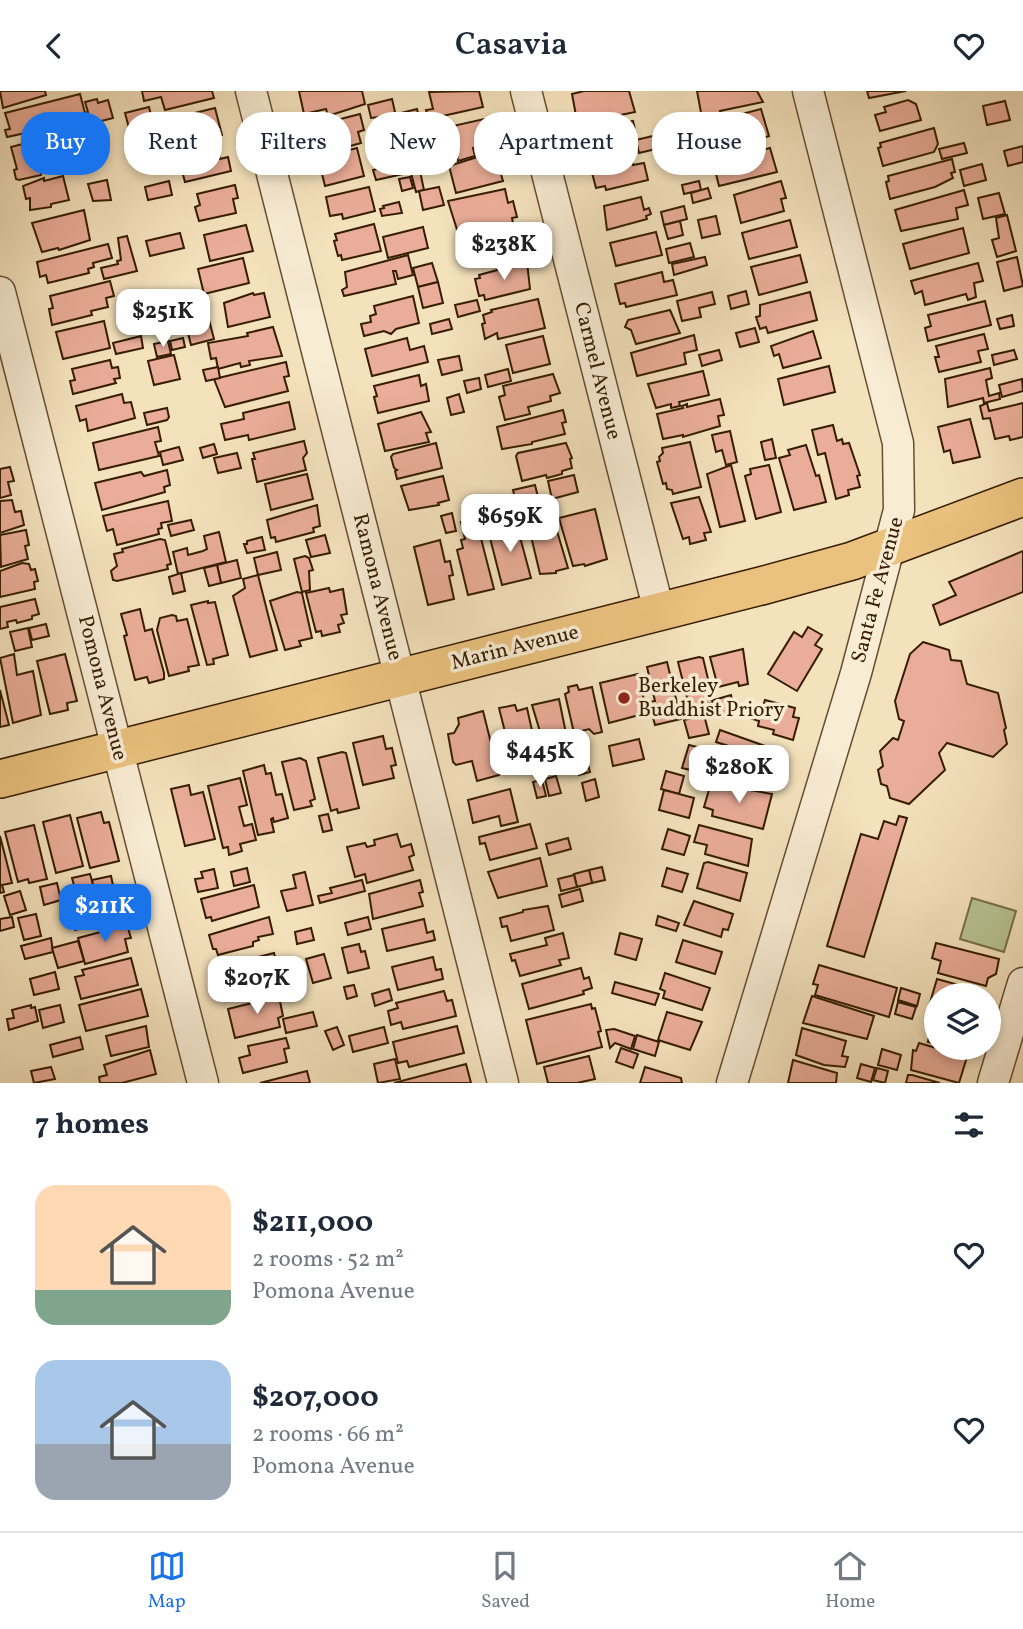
<!DOCTYPE html>
<html lang="en">
<head>
<meta charset="utf-8">
<style>
	body { margin:0; font-family:Vollkorn,serif; background:#f6f6f7; color:#1f2937; height:100vh; display:flex; flex-direction:column; font-size:26px; white-space:nowrap }
	* { box-sizing:border-box; margin:0 }
	p { font-size:23px; color:#747a83 }
	.icon { flex:none; width:38px; height:38px; fill:none; stroke:currentColor; stroke-width:2; stroke-linecap:round; stroke-linejoin:round }
	.map { position:relative; height:992px; overflow:hidden }
	.side { display:flex; flex-direction:column; background:#fff; flex:1 }
	.side>* { flex:none }
	.banner { position:absolute; left:21px; top:21px; width:982px; height:63px; display:flex; gap:14px }
	.tools { position:absolute; left:924px; top:892px; display:grid; gap:14px }
	.tools a { display:grid; place-items:center; width:77px; height:77px; border-radius:50%; background:#fff; box-shadow:0 4px 10px #0003; font-size:35px }
	.price { position:absolute; translate:-50% -60px; padding:0 16px; border-radius:14px; background:#fff; color:#222; font-size:23px; line-height:46px; filter:drop-shadow(0 2px 4px #0008) }
	.price::after { content:''; position:absolute; left:50%; top:42px; width:21px; height:16px; margin-left:-10px; background:inherit; clip-path:polygon(0 0,100% 0,50% 100%) }
	.price.selected { background:#1a73e8; color:#fff }
	ul { padding:0; list-style:none }
	li { display:flex; align-items:center; gap:21px; height:175px; padding:0 35px }
	li span { display:grid; place-items:center; flex:none; width:196px; height:140px; border-radius:21px; color:#555 }
	li>.icon { margin-inline-start:auto }
	span .icon { width:84px; height:84px; fill:#fffc; stroke-width:1 }
	li b { font-size:30px }
	h2 { display:flex; justify-content:space-between; align-items:center; height:84px; padding:0 35px; font-size:30px }
	.pill { padding:0 24px; border-radius:28px; background:#fff; box-shadow:0 4px 10px #0003; font-size:24px; line-height:63px }
	.pill.selected { background:#1a73e8; color:#fff }
	header { display:flex; justify-content:space-between; align-items:center; height:91px; padding:0 35px; background:#fff; font-size:32px; font-weight:600 }
	.tabs { display:flex; justify-content:space-around; align-items:center; height:98px; border-top:2px solid #e0e1e3; background:#fff; font-size:19px; color:#747a83 }
	.tabs a { display:grid; justify-items:center; gap:4px }
	.tabs .selected { color:#1a73e8 }
	.map>svg:first-child { display:block }
	.green { fill:#b8c494; stroke:#77704a; stroke-width:2 }
	.building { fill:#eaad99; stroke:#361d01; stroke-width:2 }
	.lines { fill:none; stroke-linecap:round; stroke-linejoin:round }
	.minor-casing { stroke:#664e30; stroke-width:33 }
	.major-casing { stroke:#361d01; stroke-width:40 }
	.minor { stroke:#f8ecd4; stroke-width:30 }
	.major { stroke:#eac17e; stroke-width:37 }
	.poi-dot { fill:#8f2418; stroke:#f8ecd4; stroke-width:2.5 }
	.labels { text-anchor:middle; dominant-baseline:central; stroke-width:7; stroke-linejoin:round; paint-order:stroke }
	.street-label { font-size:21px; fill:#361d01; stroke:#f8ecd4 }
	.poi-label { font-size:21px; fill:#361d01; stroke:#f8ecd4; text-anchor:start }
</style>
</head>
<body>
<header><svg class="icon" aria-label="back" viewBox="0 0 24 24"><path d="M15 5l-7 7 7 7"/></svg>Casavia<svg class="icon" aria-label="heart" viewBox="0 0 24 24"><path d="M12 20l-8-8c-3-5 5-10 8-4 3-6 11-1 8 4z"/></svg></header>
<div class="map">
<svg width="1023" height="992" viewBox="0 0 1023 992">
	<rect width="100%" height="100%" fill="#f4e2bd"/>
	<filter id="stains"><feTurbulence type="fractalNoise" baseFrequency=".00286" numOctaves="4"/><feColorMatrix values="0 0 0 0 .2 0 0 0 0 .09 0 0 0 0 .02 0 0 0 .5 -.17"/></filter>
	<radialGradient id="worn" r=".72"><stop offset=".6" stop-color="#630" stop-opacity="0"/><stop offset="1" stop-color="#630" stop-opacity=".3"/></radialGradient>
	<path class="green" d="M972 807 1016 820 1004 861 960 848Z"/>
	<g class="building">
		<path d="M0 0H45L46 4 3 17Z"/>
		<path d="M142 0H212L214 7 165 19 161 6 144 10Z"/>
		<path d="M299 0H362L365 13 328 25 326 18 304 23Z"/>
		<path d="M479 0 483 16 429 28 426 19 433 18 429 1Z"/>
		<path d="M584 0H629L635 21 611 26 610 22 602 24 603 29 597 30 596 25 577 30 572 3Z"/>
		<path d="M697 0H757L763 11 720 20 721 22 702 27Z"/>
		<path d="M867 0H906L869 7Z"/>
		<path d="M80 3 85 22 64 27 65 33 62 34 7 46 5 39 10 38 5 22Z"/>
		<path d="M97 8 98 12 108 9 113 27 78 36 75 24 88 21 85 11Z"/>
		<path d="M392 8 395 21 386 25 371 27 368 14Z"/>
		<path d="M908 9 916 13 921 29 880 40 875 24 886 21 884 16Z"/>
		<path d="M1005 10 1010 29 987 34 983 15Z"/>
		<path d="M149 16 153 32 129 37 125 22Z"/>
		<path d="M215 17 222 44 173 56 166 29Z"/>
		<path d="M417 18 422 39 402 45 397 23Z"/>
		<path d="M761 18 769 45 749 51 750 53 713 60 709 47 699 50 696 35Z"/>
		<path d="M360 23 364 39 358 41 361 52 343 57V59L315 64 309 42 323 38 321 33Z"/>
		<path d="M484 28 489 35 491 53 473 57 475 65 458 70 456 58 440 62 435 39Z"/>
		<path d="M77 30 79 39 64 43 62 34Z"/>
		<path d="M633 30 636 43 628 44 631 55 595 64 594 58 585 60 580 41Z"/>
		<path d="M934 37 938 53 934 61 883 75 878 57 881 56 880 52Z"/>
		<path d="M666 42 669 54 660 57 657 44Z"/>
		<path d="M657 44 660 57 639 62 636 49Z"/>
		<path d="M50 46 57 76 41 80V84L19 89 16 88 14 79 17 78 11 56Z"/>
		<path d="M964 52 967 62 942 68 939 58Z"/>
		<path d="M162 55 166 67 135 74 132 63Z"/>
		<path d="M217 55 220 68 228 66 231 80 185 91 178 65Z"/>
		<path d="M1023 55V71L1008 75 1004 60Z"/>
		<path d="M357 57 364 85 325 95 318 67Z"/>
		<path d="M770 57 777 81 719 95 713 71Z"/>
		<path d="M490 62 491 65 500 63 503 76 499 77 503 90 456 102 449 75Z"/>
		<path d="M952 68 955 81 951 82 953 87 935 96 890 108 886 91 889 90 888 85Z"/>
		<path d="M632 69 633 74 644 72 648 89 606 99 605 95 596 97 591 78 617 70V73Z"/>
		<path d="M400 73 403 83 376 89 373 79Z"/>
		<path d="M982 73 986 89 964 95 960 79Z"/>
		<path d="M420 80 424 99 416 101 411 82Z"/>
		<path d="M63 85 69 109 51 113V116L30 119V107L26 108 23 95 44 87V90Z"/>
		<path d="M410 86 413 97 402 100 399 88Z"/>
		<path d="M107 89 111 109 93 110 88 93Z"/>
		<path d="M169 90 172 104 148 109 145 96Z"/>
		<path d="M699 90 701 99 684 103 682 94Z"/>
		<path d="M781 90 786 107 781 108 784 120 741 132 734 104Z"/>
		<path d="M235 94 238 107 233 108 236 122 199 130 195 116 200 114 197 103Z"/>
		<path d="M369 96 375 120 343 128 342 123 330 125 326 106Z"/>
		<path d="M439 96 444 114 423 119 419 100Z"/>
		<path d="M708 97 711 107 693 112 691 102Z"/>
		<path d="M505 98 508 112 513 110 517 126 512 127 513 132 459 145 448 110Z"/>
		<path d="M964 99 968 114 956 117 958 128 901 140 895 119Z"/>
		<path d="M999 102 1005 123 983 128 978 107Z"/>
		<path d="M641 106 644 119 649 117 651 123 646 125 647 128 607 139 604 115Z"/>
		<path d="M399 111 402 122 382 125 380 118 384 117 383 115Z"/>
		<path d="M684 115 687 128 664 134 661 121Z"/>
		<path d="M84 119 90 149 59 159 58 157 42 161 32 132Z"/>
		<path d="M1007 124 1016 160 997 166 992 149 999 147 996 127Z"/>
		<path d="M716 125 720 143 702 147 698 129Z"/>
		<path d="M790 129 797 156 749 168 742 142Z"/>
		<path d="M680 130 683 144 668 148 664 134Z"/>
		<path d="M374 133 381 160 342 169 341 164 338 165 334 150 337 149 335 143Z"/>
		<path d="M246 134 253 160 210 170 204 144Z"/>
		<path d="M515 135 525 163 474 175 464 150Z"/>
		<path d="M423 136 428 157 388 167 383 146Z"/>
		<path d="M963 137 969 162 910 178 903 153Z"/>
		<path d="M656 141 662 164 616 175 610 152Z"/>
		<path d="M180 142 184 157 150 165 146 150Z"/>
		<path d="M127 145 137 180 104 188 101 177 118 173 117 170 121 169 118 147Z"/>
		<path d="M690 152 694 166 669 172 666 158Z"/>
		<path d="M108 153 112 167 93 172 94 176 88 178 89 182 48 192 46 184 40 186 37 171Z"/>
		<path d="M408 164 413 184 398 188 396 180H393L396 193 344 205 342 199 347 196 345 181Z"/>
		<path d="M800 164 807 191 759 204 751 176Z"/>
		<path d="M705 166 707 174 674 184 672 173Z"/>
		<path d="M1017 166 1023 195 1004 200 997 171Z"/>
		<path d="M243 167 249 192 204 203 198 178Z"/>
		<path d="M527 171 530 198 485 209 484 204 479 205 475 188 480 187 479 184Z"/>
		<path d="M432 172 438 191 418 196 413 177Z"/>
		<path d="M978 172 983 190 974 192 976 206 968 209 966 203 925 214 922 200 915 203 911 190Z"/>
		<path d="M662 181 664 191 673 189 677 204 626 216 625 212 620 213 615 193Z"/>
		<path d="M110 190 114 205 106 207 108 216 91 220 92 224 52 234 49 218 53 217 50 205Z"/>
		<path d="M438 191 443 212 423 217 418 196Z"/>
		<path d="M746 200 749 213 731 218 728 205Z"/>
		<path d="M712 201 715 213 699 217 701 226 682 230 677 210Z"/>
		<path d="M810 201 817 229 768 242 766 236 760 238 756 226 760 225V214Z"/>
		<path d="M253 202 254 204 264 202 270 226 228 236 224 212Z"/>
		<path d="M413 205 419 232 396 238 391 243 384 240 364 245 361 233 371 231 370 225 376 223 374 215Z"/>
		<path d="M135 206 138 218 120 223 117 210Z"/>
		<path d="M538 208 545 237 498 248 497 242 485 248 482 233 485 232 483 224 492 221 491 219Z"/>
		<path d="M477 209 480 220 458 226 455 214Z"/>
		<path d="M985 210 991 234 928 250 925 237 931 235 928 224Z"/>
		<path d="M670 219 680 242 636 253 631 239 625 236 628 229Z"/>
		<path d="M1012 224 1014 235 1000 238 997 228Z"/>
		<path d="M449 228 452 238 432 243 430 233Z"/>
		<path d="M209 229 214 248 191 254 186 234Z"/>
		<path d="M104 230 110 257 63 268 56 241Z"/>
		<path d="M273 236 282 265 249 270 250 274 241 276 240 272 218 278 216 267 211 268 208 252 248 245 247 242Z"/>
		<path d="M755 237 759 251 740 256 736 242Z"/>
		<path d="M813 240 821 267 783 277 779 263 774 265 771 255Z"/>
		<path d="M984 243 988 258 978 260 981 271 939 281 935 266H939L936 255Z"/>
		<path d="M694 244 697 259 684 262 686 273 637 285 631 262Z"/>
		<path d="M141 245 143 257 116 263 113 252Z"/>
		<path d="M543 245 550 273 513 282 506 254Z"/>
		<path d="M183 247 185 256 172 259 170 250Z"/>
		<path d="M407 247 410 259 424 255 428 271 372 285 365 258Z"/>
		<path d="M168 250 171 263 157 266 154 253Z"/>
		<path d="M719 259 722 269 702 275 699 264Z"/>
		<path d="M1014 259 1017 268 994 274 992 264Z"/>
		<path d="M174 264 180 288 154 294 148 270Z"/>
		<path d="M459 265 462 279 442 284 438 269Z"/>
		<path d="M110 269 112 277 118 276 120 287 114 288 116 292 73 303 70 290 75 289 72 278Z"/>
		<path d="M286 271 289 285 284 286 288 300 225 316 214 288Z"/>
		<path d="M829 275 835 301 784 314 778 288Z"/>
		<path d="M218 276 220 287 206 290 203 279Z"/>
		<path d="M990 277 992 287 986 289 989 305 999 302 1000 308 984 312 983 307 948 316 945 288Z"/>
		<path d="M508 278 511 290 488 296 485 284Z"/>
		<path d="M703 280 709 304 679 311 680 315 671 317V313L656 317 648 293Z"/>
		<path d="M553 283 560 302 550 305 551 310 528 316 530 323 505 329 499 306 505 304 503 295Z"/>
		<path d="M419 284 421 295 426 293 429 310 378 322 374 306 377 305 374 295Z"/>
		<path d="M479 287 481 298 467 302 464 290Z"/>
		<path d="M1022 288 1023 300 1002 306 999 294Z"/>
		<path d="M122 303 124 312 131 311 135 327 88 340 86 328 80 330 76 315Z"/>
		<path d="M459 303 464 321 451 324 447 307Z"/>
		<path d="M720 308 724 324 718 325 720 335 683 346V344L663 348 657 323 683 317 682 315 687 313V316Z"/>
		<path d="M289 311 295 338 249 349 248 344 225 349 221 333 244 328 243 322Z"/>
		<path d="M987 312 989 320 1023 312V346L1010 349 1009 345 995 348 990 327 983 328 980 315Z"/>
		<path d="M167 317 169 326 167 329 147 334 144 322Z"/>
		<path d="M563 319 566 331 562 332 565 343 532 351V353L502 358 497 336Z"/>
		<path d="M421 321 431 341 426 342 429 351 385 360 378 333Z"/>
		<path d="M970 328 980 366 953 372 950 359 944 361 938 336Z"/>
		<path d="M833 334 837 350 842 348 843 353 849 352 860 384 857 385 860 396 848 399 849 404 836 408 825 362 818 364 812 339Z"/>
		<path d="M158 336 161 350 155 351 159 365 99 379 93 352Z"/>
		<path d="M730 340 737 371 726 374 722 359 716 361 712 344Z"/>
		<path d="M772 348 776 367 765 369 761 351Z"/>
		<path d="M304 350 307 362 303 367 306 379 257 391 252 368H255L253 362Z"/>
		<path d="M690 351 701 396 673 403 672 399 667 398 666 392 663 393 657 371 660 370 659 366 663 362 662 357Z"/>
		<path d="M436 352 442 377 397 388 395 380 397 379 394 377 391 366 393 363Z"/>
		<path d="M566 352 572 367 570 368 572 377 562 380V383L547 387 546 384 522 390 516 365 518 362Z"/>
		<path d="M214 353 217 363 203 367 200 357Z"/>
		<path d="M806 354 816 385 819 384 826 411 794 419 779 367 790 364 788 359Z"/>
		<path d="M179 356 183 369 163 374 160 361Z"/>
		<path d="M237 362 241 377 218 382 214 367Z"/>
		<path d="M731 374 745 430 720 436 707 383Z"/>
		<path d="M769 374 781 421 756 428 745 385 751 383 750 378Z"/>
		<path d="M10 376 14 390 8 391 11 404 0 407V378Z"/>
		<path d="M167 379 170 394 164 396 165 401 102 419 95 392 141 381 144 385Z"/>
		<path d="M307 383 313 408 271 419 265 393Z"/>
		<path d="M574 384 578 401 552 408 548 390Z"/>
		<path d="M443 385 449 409 438 412 439 414 409 419 401 395Z"/>
		<path d="M535 394 540 414 518 419 513 399Z"/>
		<path d="M699 406 711 441 704 442 706 449 690 453 689 446 683 448 671 412Z"/>
		<path d="M12 409 15 421 21 420 24 434 0 442V410Z"/>
		<path d="M168 410 172 430 161 432 162 437 158 438 159 443 117 454 113 438 107 440 103 425Z"/>
		<path d="M317 414 320 435 313 437 314 441 276 451 275 446 271 447 267 429Z"/>
		<path d="M595 418 607 468 585 475 584 473 573 475 559 427Z"/>
		<path d="M452 422 456 440 446 442 441 425Z"/>
		<path d="M476 428 494 498 468 504 457 459 463 457 461 449 465 448 461 431Z"/>
		<path d="M191 429 194 439 171 445 168 434Z"/>
		<path d="M554 430 568 477 556 480V482L540 483 530 441 538 439 536 435Z"/>
		<path d="M516 431 531 487 502 494 489 443 500 440 499 435Z"/>
		<path d="M26 439 29 454 25 455 28 468 1 476 0 444Z"/>
		<path d="M219 441 226 471 178 483 173 461 187 457 188 464 203 460 207 458 204 445Z"/>
		<path d="M325 444 330 462 311 466 306 449Z"/>
		<path d="M262 446 265 459 247 462 244 453H247V450Z"/>
		<path d="M160 448 165 449 171 473 167 474 168 478 117 490 113 489 111 480 117 475 114 463 123 461 122 458Z"/>
		<path d="M440 449 445 471 450 470 453 484 449 485 454 508 428 514 414 456Z"/>
		<path d="M1023 460V501L940 534 933 514 956 504 949 491Z"/>
		<path d="M277 461 281 479 258 484 254 467Z"/>
		<path d="M305 465 309 467 313 479 309 480 310 499 302 501 294 468Z"/>
		<path d="M237 469 241 487 221 492 217 474Z"/>
		<path d="M22 472 29 473 31 479 35 478 38 490 34 491 35 498 0 506V480Z"/>
		<path d="M217 474 221 492 209 495 204 477Z"/>
		<path d="M181 482 185 500 173 503 169 486Z"/>
		<path d="M258 484 277 559 250 566 233 505 245 497 243 488Z"/>
		<path d="M329 497 330 501 343 498 347 523 341 524 344 532 338 534 340 541 322 545 321 540 316 541 306 502Z"/>
		<path d="M297 501 302 502 312 547 299 550 301 555 285 559 270 510Z"/>
		<path d="M35 508 39 523 32 525V528L17 532 16 529 7 531 8 536 0 538V516Z"/>
		<path d="M208 510V512L215 511 228 564 213 568 214 573 207 574 191 514Z"/>
		<path d="M140 518 145 540 152 538 164 582V588L149 592 147 586 135 589 124 545 127 544 121 523Z"/>
		<path d="M172 524 176 525 177 530 187 528 199 574 188 576 189 580 169 585 157 539 160 527Z"/>
		<path d="M46 533 49 545 32 549 29 537Z"/>
		<path d="M808 536 822 544 815 554 822 558 797 600 768 583 794 541 802 546Z"/>
		<path d="M28 537 32 556 15 560 10 541Z"/>
		<path d="M923 551 949 559 951 569 961 570 967 593 998 602 1006 637 1004 639 1007 653 993 666 947 652 939 662 945 679 909 713 890 707 887 695 881 693 878 679 883 675 880 660 893 647 898 649 904 630 899 628 895 610 910 563Z"/>
		<path d="M743 558 748 593 739 595 738 591 718 596 710 566Z"/>
		<path d="M14 563 17 584 33 580 41 624 13 632 0 567Z"/>
		<path d="M65 563 77 610 67 612 68 619 50 623 37 570Z"/>
		<path d="M699 566 703 567 709 592 706 593 713 612 689 615 678 571Z"/>
		<path d="M667 571 681 628 655 634 649 611 655 610 647 576Z"/>
		<path d="M638 583 647 622 609 632 600 592Z"/>
		<path d="M577 594 579 599 592 596 602 641 594 643 589 638 574 642 565 603 569 601 568 596Z"/>
		<path d="M0 599 9 634 0 636Z"/>
		<path d="M731 604 735 622 719 627 714 609Z"/>
		<path d="M559 608 570 662 548 667 532 614Z"/>
		<path d="M765 609 795 617 793 626 799 627 793 649 773 643 774 639 758 635 759 630 750 627 753 617 756 619 758 614 763 615Z"/>
		<path d="M515 614 517 620 527 617 539 671 538 674 518 679 517 676 514 677 499 617Z"/>
		<path d="M483 620 499 684 477 690 472 670 456 674 453 671 448 643 454 642 459 633 458 627Z"/>
		<path d="M704 624 709 643 689 647 684 629Z"/>
		<path d="M720 639 782 661 778 674 774 673 772 681 766 680 764 687 732 677 738 658 716 651Z"/>
		<path d="M383 645 386 658 392 657 396 674 391 675 394 687 363 694 353 652Z"/>
		<path d="M639 648 644 668 613 675 609 655Z"/>
		<path d="M689 654 713 660 707 683 682 677Z"/>
		<path d="M342 661 346 662 359 717 338 722 337 718 331 720 318 667Z"/>
		<path d="M585 662 590 681 579 684 574 665Z"/>
		<path d="M300 667 306 670 315 708 310 710 312 715 294 719 282 671Z"/>
		<path d="M264 674 266 683 271 682 276 704 282 703 288 727 274 731 273 727 271 728 274 741 258 744 243 680Z"/>
		<path d="M666 680 684 685 679 703 661 698Z"/>
		<path d="M556 685 561 702 549 705 545 688Z"/>
		<path d="M240 687 247 714 239 716 244 735 252 733 256 749 240 753 242 760 229 764 228 756 223 757 208 695Z"/>
		<path d="M595 688 599 706 586 710 582 692Z"/>
		<path d="M542 689 546 705 537 707 533 691Z"/>
		<path d="M711 692 772 703 763 738 712 725 713 719 704 716Z"/>
		<path d="M189 694 191 704 203 701 215 748 185 755 171 698Z"/>
		<path d="M510 698 518 731 501 735 499 725 473 732 468 709Z"/>
		<path d="M664 699 694 707 689 727 659 719Z"/>
		<path d="M101 721 104 732 109 731 119 770 90 777 77 727Z"/>
		<path d="M328 723 332 739 323 741 319 725Z"/>
		<path d="M70 724 83 775 56 782 43 731Z"/>
		<path d="M899 725 907 727 864 866 827 855 861 743 878 748 884 730 896 734Z"/>
		<path d="M530 733 537 757 490 769 485 752 480 753 479 746Z"/>
		<path d="M34 734 47 788 29 792 28 788 18 791 5 741Z"/>
		<path d="M699 734 752 748 748 775 705 763 707 754 694 751Z"/>
		<path d="M668 738 690 745 684 764 662 758Z"/>
		<path d="M397 743 401 756 411 753 414 764 409 766 413 779 367 792 365 783 355 786 347 756 365 752 367 756 375 754 374 749Z"/>
		<path d="M0 745 12 792 2 794 4 801 0 802Z"/>
		<path d="M568 747 571 758 549 764 546 753Z"/>
		<path d="M540 767 547 795 498 807 488 781Z"/>
		<path d="M708 771 747 782 740 810 697 797 704 772Z"/>
		<path d="M602 776 605 789 592 792 589 779Z"/>
		<path d="M247 777 250 791 234 795 231 781Z"/>
		<path d="M667 777 688 783 682 801 662 795Z"/>
		<path d="M214 778 218 797 198 801 195 788 203 787 201 781Z"/>
		<path d="M589 779 592 792 577 796 574 783Z"/>
		<path d="M305 781 313 814 287 820 281 800 296 797 293 784Z"/>
		<path d="M90 783 95 800 77 805 72 787Z"/>
		<path d="M574 784 577 796 561 800 558 788Z"/>
		<path d="M111 785 113 794 94 798 92 789Z"/>
		<path d="M362 789 365 800 320 812 318 805 332 802 330 797Z"/>
		<path d="M420 789 423 801 419 802 423 815 373 828 369 803Z"/>
		<path d="M57 792 61 809 44 814 40 796Z"/>
		<path d="M254 794 259 816 212 830 211 826 206 827 201 808Z"/>
		<path d="M580 798 583 810 562 816 559 804Z"/>
		<path d="M111 799 119 827 75 839 67 811Z"/>
		<path d="M20 800 26 819 10 824 4 805Z"/>
		<path d="M694 810 733 823 728 839 723 838 721 846 684 834Z"/>
		<path d="M548 815 554 839 511 850 507 835 502 836 500 827 523 821V819Z"/>
		<path d="M36 823 41 845 24 849 18 827Z"/>
		<path d="M658 825 679 832 676 840 656 834Z"/>
		<path d="M12 826 14 836 0 840V828Z"/>
		<path d="M269 826 273 843 258 846 259 849 253 851V855L218 864 216 858H213L209 844Z"/>
		<path d="M368 826 371 838 348 844 345 832Z"/>
		<path d="M424 828 427 842 433 840 435 849 387 860 382 838Z"/>
		<path d="M127 834 131 847 125 848 128 861 85 873 78 847Z"/>
		<path d="M311 837 314 849 297 853 295 841Z"/>
		<path d="M563 842 569 867 559 869 561 874 520 885 515 869 512 870 510 863 547 854 545 847Z"/>
		<path d="M620 842 642 848 636 869 615 863Z"/>
		<path d="M51 847 53 861 25 868 21 855Z"/>
		<path d="M683 849 722 861 715 883 676 871Z"/>
		<path d="M78 850 84 870 58 877 52 857Z"/>
		<path d="M936 852 999 868 996 883 988 887 986 895 938 882 941 870 932 867Z"/>
		<path d="M359 853 361 861 365 860 369 877 348 882 342 857Z"/>
		<path d="M274 862 281 889 228 902 226 896 222 897 217 876Z"/>
		<path d="M324 863 331 887 313 892 306 868Z"/>
		<path d="M433 866 436 879 441 878 443 888 398 899 392 876Z"/>
		<path d="M131 867 138 894 81 908 75 886 84 884 82 879Z"/>
		<path d="M819 874 897 897 889 926 815 904 818 894 813 893Z"/>
		<path d="M581 877 584 888 589 886 592 897 583 900 584 903 529 918 522 893Z"/>
		<path d="M55 881 59 898 34 904 30 888Z"/>
		<path d="M665 882 710 897 702 919 663 907 665 900 660 898Z"/>
		<path d="M937 888 980 900 979 905H936V917L929 915Z"/>
		<path d="M615 891 659 903 655 914 612 902Z"/>
		<path d="M354 894 357 905 347 908 344 896Z"/>
		<path d="M901 897 920 903 917 915 898 909Z"/>
		<path d="M141 898 148 925 86 940 79 914Z"/>
		<path d="M389 898 392 909 375 915 372 903Z"/>
		<path d="M444 900 447 910 452 909 456 925 403 938 401 931 391 934 388 920 398 917 396 912Z"/>
		<path d="M278 901 283 925 278 927 280 936 235 947 228 918 260 910 259 906Z"/>
		<path d="M812 905 874 925 867 948 803 932Z"/>
		<path d="M898 911 916 916 912 928 895 923Z"/>
		<path d="M591 913 592 918 595 917 601 940 598 941 602 956 537 973 526 929Z"/>
		<path d="M31 914V917L35 916 38 930 9 939 7 928 14 927 12 919Z"/>
		<path d="M60 914 64 931 43 937 39 919Z"/>
		<path d="M313 921 317 935 286 942 283 928Z"/>
		<path d="M667 921 702 931 690 959 658 949Z"/>
		<path d="M936 924V953L928 951 932 928 935 929Z"/>
		<path d="M146 935 149 956 111 965 106 945Z"/>
		<path d="M457 935 464 962 409 976 407 970 398 972 393 951Z"/>
		<path d="M337 936 344 954 333 959 325 940Z"/>
		<path d="M384 936 388 952 353 961 349 945Z"/>
		<path d="M802 937 846 950 842 965 848 966 845 976 824 974 796 964Z"/>
		<path d="M614 938 635 945 631 958 615 952 610 957 606 939Z"/>
		<path d="M637 944 659 951 655 965 633 958Z"/>
		<path d="M80 946 83 958 53 966 50 954Z"/>
		<path d="M286 947 289 957 284 958 287 971 243 982 239 967 250 964 248 955Z"/>
		<path d="M919 952 967 966 959 992 911 979 913 959 916 960Z"/>
		<path d="M621 957 638 963 633 977 616 971Z"/>
		<path d="M882 958 901 964 897 979 878 974Z"/>
		<path d="M150 959 156 983 122 992H100L99 986 107 984 104 974Z"/>
		<path d="M589 965 595 988 577 992H548L544 976Z"/>
		<path d="M395 968 400 988 378 992 374 973Z"/>
		<path d="M793 969 837 982 836 992H788Z"/>
		<path d="M466 973 471 992H394Z"/>
		<path d="M861 973 875 977 871 991 857 987Z"/>
		<path d="M51 976 55 988 34 992 31 980Z"/>
		<path d="M645 976 681 987 682 992H640Z"/>
		<path d="M877 977 888 980 885 992 873 989Z"/>
		<path d="M307 980 310 992H260Z"/>
		<path d="M908 984H912L940 992H906Z"/>
	</g>
	<g class="lines">
		<defs>
			<g id="minor">
				<path d="M251 0 503 992"/>
				<path d="M526 0 659 520"/>
				<path d="M0 201 203 992"/>
				<path d="M732 992 856 582 899 419 898 352 808 0"/>
				<path d="M993 992 1023 892"/>
			</g>
			<path id="major" d="M0 688 761 495 852 470 1023 406"/>
		</defs>
		<use href="#minor" class="minor-casing"/>
		<use href="#major" class="major-casing"/>
		<use href="#minor" class="minor"/>
		<use href="#major" class="major"/>
	</g>
	<circle class="poi-dot" cx="624" cy="607" r="7"/>
	<g class="labels">
		<g class="street-label">
			<text transform="translate(597 280) rotate(76)">Carmel Avenue</text>
			<text transform="translate(377 496) rotate(76)">Ramona Avenue</text>
			<text transform="translate(878 499) rotate(-75)">Santa Fe Avenue</text>
			<text transform="translate(515 557) rotate(-14)">Marin Avenue</text>
			<text transform="translate(102 597) rotate(76)">Pomona Avenue</text>
		</g>
		<g class="poi-label">
			<text x="638" y="595">Berkeley<tspan x="638" dy="24">Buddhist Priory</tspan></text>
		</g>
	</g>
	<rect width="100%" height="100%" filter="url(#stains)"/>
	<rect width="100%" height="100%" fill="url(#worn)"/>
</svg>
<div class="tools">
<a><svg class="icon" aria-label="layers" viewBox="0 0 24 24"><path d="M12 4l9 5-9 5-9-5zM3 14l9 5 9-5"/></svg></a>
</div>
<b class="price" style="left:504px;top:191px">$238K</b>
<b class="price" style="left:163px;top:258px">$251K</b>
<b class="price" style="left:510px;top:463px">$659K</b>
<b class="price" style="left:540px;top:698px">$445K</b>
<b class="price" style="left:739px;top:714px">$280K</b>
<b class="price selected" style="left:105px;top:853px">$211K</b>
<b class="price" style="left:257px;top:925px">$207K</b>
<div class="banner">
<a class="pill selected">Buy</a>
<a class="pill">Rent</a>
<a class="pill">Filters</a>
<a class="pill">New</a>
<a class="pill">Apartment</a>
<a class="pill">House</a>
</div>
</div>
<section class="side">
<h2>7 homes<svg class="icon" aria-label="filters" viewBox="0 0 24 24"><path d="M4 7h16M4 17h16"/><circle cx="9" cy="7" r="2"/><circle cx="15" cy="17" r="2"/></svg></h2>
<ul>
<li><span style="background:linear-gradient(#ffd9b3 75%,#7fa58c 0)"><svg class="icon" aria-label="home" viewBox="0 0 24 24"><path d="M3 11l9-7 9 7M6 9v11h12V9"/></svg></span><div><b>$211,000</b><p>2 rooms · 52 m²</p><p>Pomona Avenue</p></div><svg class="icon" aria-label="heart" viewBox="0 0 24 24"><path d="M12 20l-8-8c-3-5 5-10 8-4 3-6 11-1 8 4z"/></svg></li>
<li><span style="background:linear-gradient(#a9c7e8 60%,#9aa5b1 0)"><svg class="icon" aria-label="home" viewBox="0 0 24 24"><path d="M3 11l9-7 9 7M6 9v11h12V9"/></svg></span><div><b>$207,000</b><p>2 rooms · 66 m²</p><p>Pomona Avenue</p></div><svg class="icon" aria-label="heart" viewBox="0 0 24 24"><path d="M12 20l-8-8c-3-5 5-10 8-4 3-6 11-1 8 4z"/></svg></li>
</ul>
</section>
<nav class="tabs">
<a class="selected"><svg class="icon" aria-label="map" viewBox="0 0 24 24"><path d="M3 6l6-2 6 2 6-2v14l-6 2-6-2-6 2zM9 4v14M15 6v14"/></svg>Map</a>
<a><svg class="icon" aria-label="saved" viewBox="0 0 24 24"><path d="M7 4h10v16l-5-4-5 4z"/></svg>Saved</a>
<a><svg class="icon" aria-label="home" viewBox="0 0 24 24"><path d="M3 11l9-7 9 7M6 9v11h12V9"/></svg>Home</a>
</nav>
</body>
</html>
